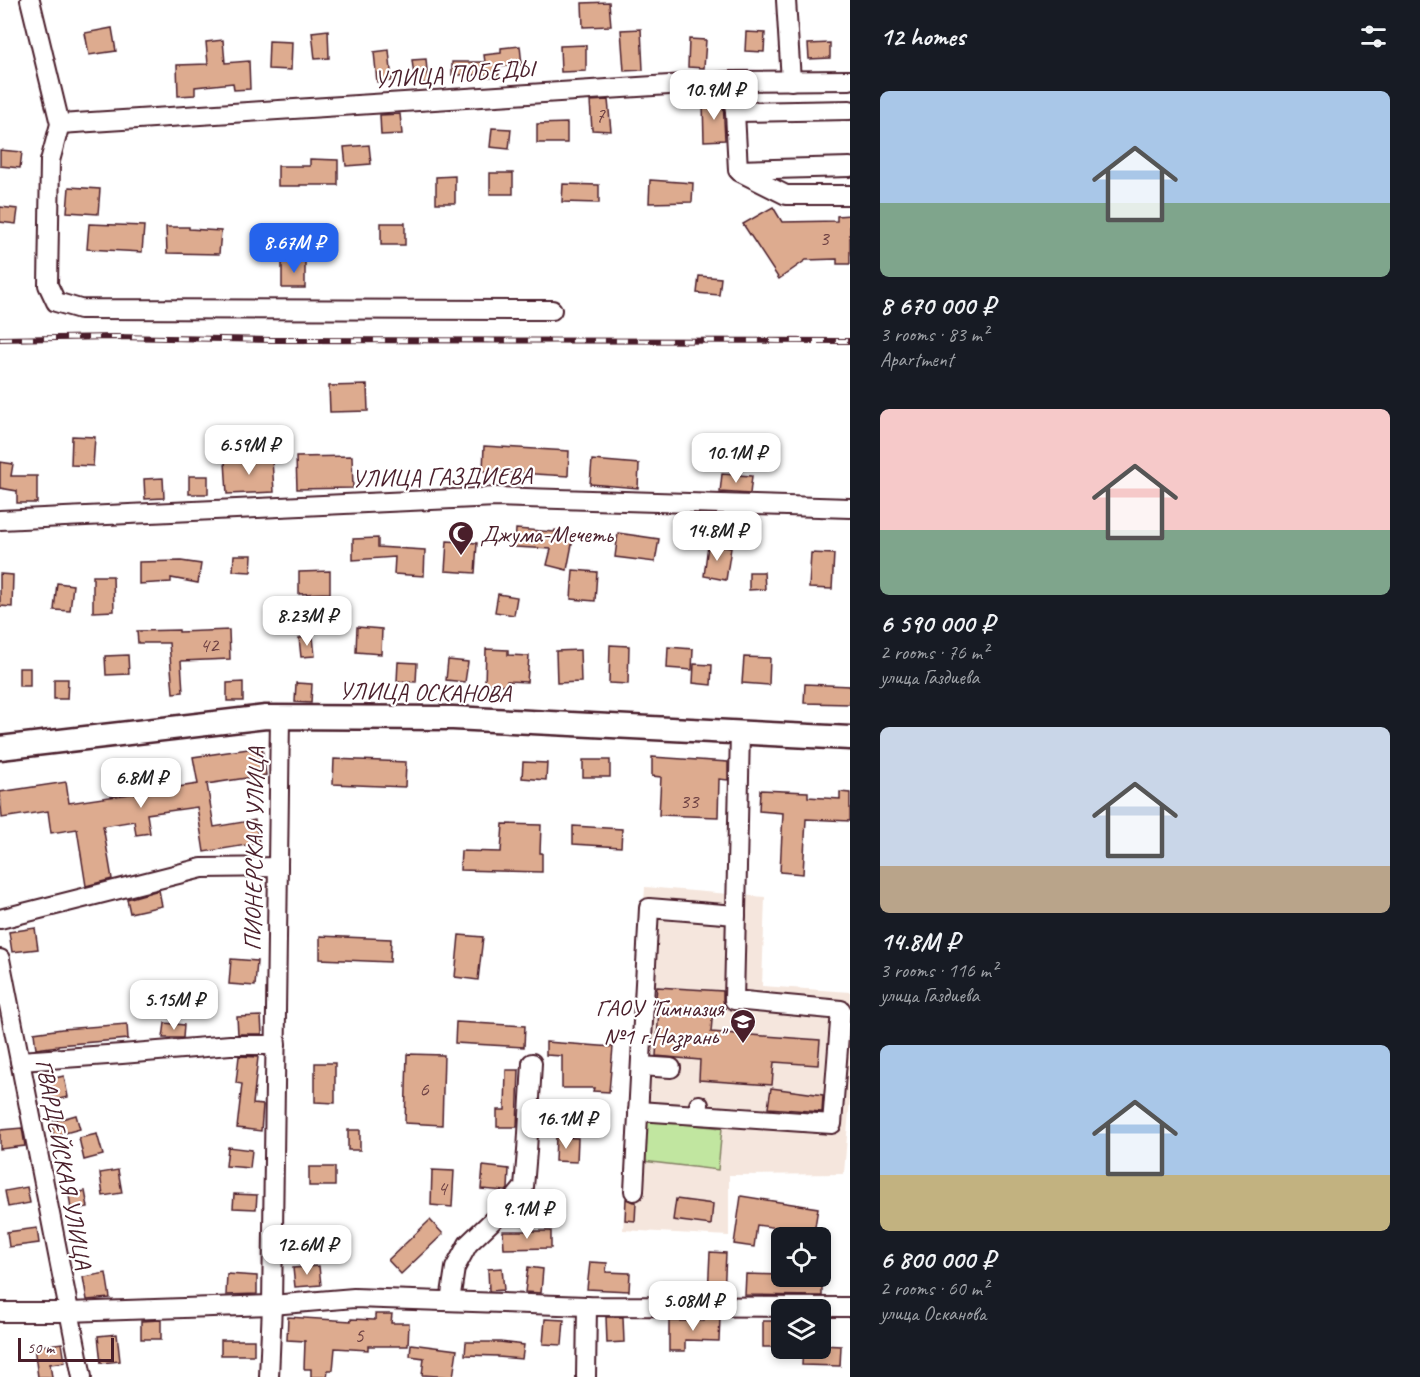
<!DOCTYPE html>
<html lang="en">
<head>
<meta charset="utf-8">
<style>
	body { margin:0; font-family:Caveat,sans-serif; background:#242831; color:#f1f3f6; height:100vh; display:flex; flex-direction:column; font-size:22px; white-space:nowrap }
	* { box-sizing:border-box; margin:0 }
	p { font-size:20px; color:#9ea1a6 }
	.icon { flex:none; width:33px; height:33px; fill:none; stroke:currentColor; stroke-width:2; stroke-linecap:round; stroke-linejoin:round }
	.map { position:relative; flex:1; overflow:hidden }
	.side { display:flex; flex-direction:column; background:#171b24; width:570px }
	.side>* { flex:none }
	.controls { position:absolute; left:771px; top:1227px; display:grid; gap:12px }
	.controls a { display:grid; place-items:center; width:60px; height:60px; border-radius:9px; background:#171b24; box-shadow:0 3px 9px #0003; font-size:30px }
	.scale { position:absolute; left:18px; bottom:15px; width:96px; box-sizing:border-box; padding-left:6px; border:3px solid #4a1f2b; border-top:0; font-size:16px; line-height:21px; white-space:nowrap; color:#4a1f2b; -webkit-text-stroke:4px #fff; paint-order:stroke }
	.price { position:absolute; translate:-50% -51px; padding:0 14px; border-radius:12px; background:#fff; color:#222; font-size:20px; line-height:39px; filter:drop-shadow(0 2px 3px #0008) }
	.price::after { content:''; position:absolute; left:50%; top:36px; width:18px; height:14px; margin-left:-9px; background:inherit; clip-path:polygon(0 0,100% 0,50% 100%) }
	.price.current { background:#2563eb; color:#fff }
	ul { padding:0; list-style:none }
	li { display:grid; align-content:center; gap:12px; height:318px; padding:0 30px }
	li span { display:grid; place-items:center; height:186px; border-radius:9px; color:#555 }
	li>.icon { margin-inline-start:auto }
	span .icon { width:108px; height:108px; fill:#fffc; stroke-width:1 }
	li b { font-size:26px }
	h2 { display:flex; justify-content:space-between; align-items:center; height:72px; padding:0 30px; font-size:26px }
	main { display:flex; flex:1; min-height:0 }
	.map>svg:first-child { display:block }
	.built { fill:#f5e6dd }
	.green { fill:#c1e6a0; stroke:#868266; stroke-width:1.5 }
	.building { fill:#ddab8f; stroke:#4a1f2b; stroke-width:1.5 }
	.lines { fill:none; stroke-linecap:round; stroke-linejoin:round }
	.minor-casing { stroke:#4a1f2b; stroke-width:22 }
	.major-casing { stroke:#4a1f2b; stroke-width:27 }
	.minor { stroke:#fff; stroke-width:18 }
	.major { stroke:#fff; stroke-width:22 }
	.rail-casing { stroke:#4a1f2b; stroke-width:6 }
	.rail { stroke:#fff; stroke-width:4; stroke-dasharray:11; stroke-linecap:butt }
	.labels { text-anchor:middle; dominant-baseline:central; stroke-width:4.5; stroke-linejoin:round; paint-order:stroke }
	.number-label { font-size:21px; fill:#6f4244 }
	.street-label { font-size:24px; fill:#4a1f2b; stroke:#fff }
	.poi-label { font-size:24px; fill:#4a1f2b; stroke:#fff; text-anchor:start }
</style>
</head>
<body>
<main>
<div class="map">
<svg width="850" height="1377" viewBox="0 0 850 1377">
	<rect width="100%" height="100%" fill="#fff"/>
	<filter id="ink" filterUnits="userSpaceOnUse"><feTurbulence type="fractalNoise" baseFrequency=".0167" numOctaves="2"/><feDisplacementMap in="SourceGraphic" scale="12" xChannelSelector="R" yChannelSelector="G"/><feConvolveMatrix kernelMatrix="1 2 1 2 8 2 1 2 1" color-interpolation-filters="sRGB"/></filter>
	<g filter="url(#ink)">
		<path class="built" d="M645 887 765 897 762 986 850 992V1097L844 1174 729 1175V1236L623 1230Z"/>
		<path class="green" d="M647 1120 722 1128 718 1170 643 1161Z"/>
		<g class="building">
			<path d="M609 2 611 26 583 27 582 3Z"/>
			<path d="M112 28 116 51 89 55 85 33Z"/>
			<path d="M641 29 643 70 624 71 621 30Z"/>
			<path d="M328 30 329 58 315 59 312 32Z"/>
			<path d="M746 32 765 33 764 52 745 51Z"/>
			<path d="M689 39 706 40 704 68 688 67Z"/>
			<path d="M223 40 225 63 249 61 250 89 234 90 233 83 195 87V95L178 96 177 65 208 64 206 42Z"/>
			<path d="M269 41 292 42 291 70 268 69Z"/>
			<path d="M830 43V58L809 59 808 44Z"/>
			<path d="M586 45V71L561 72 560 46Z"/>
			<path d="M520 46 522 65 498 67 499 76 487 77 486 75H452V62H485L484 55 501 53V48Z"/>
			<path d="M389 50 392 81 377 82 374 52Z"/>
			<path d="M426 59 428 83 415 84 412 60Z"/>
			<path d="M608 100 611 131 592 130 590 101Z"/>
			<path d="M723 101 725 140 704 141 703 102Z"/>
			<path d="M400 114 402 134 381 135 380 115Z"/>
			<path d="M567 123V143H537V124Z"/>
			<path d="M492 128 511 129 509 149 490 147Z"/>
			<path d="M369 145 371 164 346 166 344 147Z"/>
			<path d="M0 150 22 152 20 168 0 166Z"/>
			<path d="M310 159 338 160V185H300V186H278V166H310Z"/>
			<rect x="490" y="173" width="23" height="21"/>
			<path d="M455 176V203H436V177Z"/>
			<path d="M650 180 693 183 692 202 649 203Z"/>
			<path d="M563 184 599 185V203L562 202Z"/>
			<path d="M69 187 100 189 98 214 67 212Z"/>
			<path d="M0 207 18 209 16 224 0 222Z"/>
			<path d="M773 207 782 222 837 221V216L850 215V264H837V259L806 260 779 279 743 224Z"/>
			<rect x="381" y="223" width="24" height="22"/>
			<path d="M89 224 144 226 142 252 87 249Z"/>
			<path d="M166 227H189V229L221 231 219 254 167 253Z"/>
			<rect x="282" y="261" width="23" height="27"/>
			<path d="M699 276 721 278 719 295 697 293Z"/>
			<path d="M367 385 368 411 330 412 329 386Z"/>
			<path d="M72 436 95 437 93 466 71 465Z"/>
			<path d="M484 446 569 451 568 476 483 471Z"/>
			<path d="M352 456 353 488 297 489 296 457Z"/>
			<path d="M272 459 274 492 227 494 225 461Z"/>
			<path d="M592 460 639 464 638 488 590 484Z"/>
			<path d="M0 462 13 464 11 476H37V503H17V491L0 488Z"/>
			<path d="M722 474 752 476 750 494 720 492Z"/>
			<rect x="189" y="476" width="19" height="18"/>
			<path d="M163 478 164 498 145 499 144 479Z"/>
			<path d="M516 529 554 532 555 530 574 534 567 570 547 565 551 549 515 547Z"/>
			<path d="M618 533 659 539 655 562 615 557Z"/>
			<path d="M378 538V547L425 550 424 576 394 574 395 557 353 560V539Z"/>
			<path d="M447 541 477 543 475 573 445 571Z"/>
			<path d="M708 545 731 548 726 580 704 576Z"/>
			<path d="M811 553 834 554 832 589 809 588Z"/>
			<path d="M234 555H252L251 572 233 571Z"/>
			<path d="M181 561 201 564 198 583 171 578V582L139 584V562Z"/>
			<path d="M573 570 597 572 595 601 571 599Z"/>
			<path d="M330 571V593L299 594V572Z"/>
			<path d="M749 572H764L765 589 749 590Z"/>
			<path d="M0 574 13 575 12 607 0 606Z"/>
			<path d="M93 576H113L114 611 93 612Z"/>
			<path d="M57 583 73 585 70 611 54 610Z"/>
			<path d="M498 594 517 597 514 615 495 612Z"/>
			<path d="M357 627 382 629 381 654 356 652Z"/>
			<path d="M179 630V632L229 630 230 659 181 661 183 692 173 693 169 643H138L137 631Z"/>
			<path d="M313 637 315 656 301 657 299 638Z"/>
			<path d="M610 645 629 646 628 684 609 683Z"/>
			<path d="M668 647 693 649 692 670 667 668Z"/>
			<path d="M486 649 508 650V655L529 656 527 682 507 681V685L485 684Z"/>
			<path d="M580 650 581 682 557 683 556 651Z"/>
			<path d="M128 655 129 674 106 675 105 656Z"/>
			<path d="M744 657 770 658 769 685 742 683Z"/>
			<path d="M448 660 468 662 465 682 446 680Z"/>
			<path d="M398 662 417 663 416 682 397 681Z"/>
			<path d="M694 664 712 665 711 685 693 683Z"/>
			<rect x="19" y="668" width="11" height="18"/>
			<path d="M54 679H68L67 699H54Z"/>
			<path d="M243 682V701H227V683Z"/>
			<path d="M296 683 312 684 311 703 295 702Z"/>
			<path d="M805 684 850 686V704L804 703Z"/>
			<path d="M262 747 266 775 207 784 214 827 255 820 259 843 204 852 197 807 147 814 150 833 136 835 134 821 103 826 112 879 86 886 77 829 51 833 48 811 2 818 0 792 66 782 69 803 198 784 193 757Z"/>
			<path d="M652 757 728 762V780L719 779 718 817 659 815 661 777 652 776Z"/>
			<path d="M334 759 406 762 405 787 333 784Z"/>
			<rect x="583" y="760" width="27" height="17"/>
			<path d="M523 762 547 763 546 780 522 778Z"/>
			<path d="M760 790 808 792V797L840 799V792L850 793V821L806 819 803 874 780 872 783 813 759 811Z"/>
			<path d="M503 824 541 825 540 853H542V872L460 870 461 851 501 852Z"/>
			<path d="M573 826 622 829 621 847 573 844Z"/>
			<path d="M159 890 162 906 130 913 127 899Z"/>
			<path d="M35 928 38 949 12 952 9 932Z"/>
			<path d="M459 935 483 937 478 980 455 977Z"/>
			<path d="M320 936 391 939 390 962 320 959Z"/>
			<path d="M231 959 257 961 255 986 229 984Z"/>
			<path d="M657 987 723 991V1000L725 1009 713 1008 711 1032 820 1040 818 1065 774 1062 772 1085 699 1080 700 1060 656 1056 659 1008H655Z"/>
			<path d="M261 1016 262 1034H238L237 1017Z"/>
			<path d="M456 1022 525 1026 524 1047 455 1043Z"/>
			<path d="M165 1023 184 1025 183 1038H163Z"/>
			<path d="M127 1024 128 1039 58 1045V1046L36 1049 34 1033 62 1029Z"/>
			<path d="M546 1042 613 1047 609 1092 593 1091 594 1088H562V1056L546 1055Z"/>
			<path d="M407 1054 444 1055 442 1125 405 1123Z"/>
			<path d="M239 1056 258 1057 253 1104 263 1105 261 1131 237 1128 242 1084 236 1083Z"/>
			<path d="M315 1063H335V1103L315 1102Z"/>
			<path d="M506 1070H519L517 1127H497V1110H505Z"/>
			<path d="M64 1076 68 1097 50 1101 46 1080Z"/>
			<path d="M771 1088 823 1095 822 1112 768 1108Z"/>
			<path d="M76 1115 80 1129 54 1136 51 1122Z"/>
			<path d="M22 1128 25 1146 0 1149V1130Z"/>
			<rect x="348" y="1130" width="12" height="20"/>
			<path d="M97 1134 103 1155 84 1160 79 1138Z"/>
			<path d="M556 1137 578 1138 577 1162 555 1161Z"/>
			<path d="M228 1147 252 1150 250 1168 226 1166Z"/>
			<path d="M483 1166 509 1169 508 1189 506 1191 481 1189Z"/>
			<rect x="309" y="1167" width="26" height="19"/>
			<path d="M118 1170 122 1193 103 1196 100 1173Z"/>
			<path d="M432 1170 454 1171 452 1207 431 1205Z"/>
			<path d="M27 1187 30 1203 8 1207 5 1191Z"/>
			<path d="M85 1191 88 1207 71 1210 69 1195Z"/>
			<path d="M234 1194 257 1195 256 1209 233 1208Z"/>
			<path d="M741 1196 818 1208 814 1233 757 1225 754 1247 734 1244Z"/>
			<path d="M626 1199 633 1202H636L635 1221 625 1220Z"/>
			<path d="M676 1199 713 1204 711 1225 673 1220Z"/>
			<path d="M430 1220 443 1234 401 1274 388 1260Z"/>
			<path d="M37 1228 39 1243 9 1247 7 1232Z"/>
			<path d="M503 1231H551V1248L504 1249Z"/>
			<path d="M710 1252 726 1253 724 1295H708Z"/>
			<path d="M590 1262 607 1263 606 1272 630 1273 629 1291 587 1289Z"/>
			<path d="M319 1266 321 1285 295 1287 293 1268Z"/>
			<path d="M528 1267 543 1269 541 1293 525 1292Z"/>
			<path d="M502 1268 504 1290 489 1291 488 1269Z"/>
			<path d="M106 1273 110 1298 87 1300 83 1277Z"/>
			<path d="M227 1274 257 1276V1294L226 1295Z"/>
			<path d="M746 1274 782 1275V1276H822V1296L745 1295Z"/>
			<path d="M375 1314H392L391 1323H409L408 1346H368V1350L335 1348 333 1370H328L327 1377H311V1369H304L305 1341 287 1340 288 1317 351 1321V1319L375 1320Z"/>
			<path d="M606 1317H623L624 1342 607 1343Z"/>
			<path d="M704 1318H720L719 1341 685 1340V1351H669V1321H704Z"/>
			<path d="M545 1319 564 1320 562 1345 543 1344Z"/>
			<path d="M161 1320V1339H141V1321Z"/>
			<rect x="763" y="1321" width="19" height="26"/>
			<path d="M117 1334 120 1361 101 1363 98 1336Z"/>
			<rect x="221" y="1340" width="33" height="15"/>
			<path d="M466 1342H500L524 1345 522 1359 498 1357V1356L465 1355Z"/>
			<path d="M62 1343 65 1362 50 1364 52 1377H38L34 1347Z"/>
			<path d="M411 1344 457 1350 453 1377 422 1375 424 1358 410 1356Z"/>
			<path d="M820 1345 841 1346 840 1366 802 1365 803 1348H820Z"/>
		</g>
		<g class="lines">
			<defs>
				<g id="minor">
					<path d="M30 0 60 124 50 161 48 285 56 302 80 309 552 310"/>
					<path d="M786 0 791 81"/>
					<path d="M732 81 735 112 738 170 850 167"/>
					<path d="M735 112 850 110"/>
					<path d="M60 124 732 81 850 80"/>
					<path d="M740 172 786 195H850"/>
					<path d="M0 520 496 497 850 508"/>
					<path d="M0 919 202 868 278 867"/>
					<path d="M0 959 82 1377"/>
					<path d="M20 1061 122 1054 230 1045H276"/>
					<path d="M641 1066 671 1068"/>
					<path d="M638 1111 698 1115 699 1105"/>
					<path d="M698 1115 832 1124 841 1010 734 1000 740 733"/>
					<path d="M634 1191 649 908 736 915"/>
					<path d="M450 1301 455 1268 468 1244 511 1203 524 1187 527 1151 532 1063"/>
					<path d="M0 1312H68L272 1305 354 1298 587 1306 850 1307"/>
					<path d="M269 1377 272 1305 280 717"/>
					<path d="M586 1377 587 1306"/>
				</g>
				<path id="major" d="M0 748 266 717 453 718 850 738"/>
			</defs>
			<use href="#minor" class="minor-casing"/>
			<use href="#major" class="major-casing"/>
			<use href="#minor" class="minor"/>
			<use href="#major" class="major"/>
			<defs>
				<path id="rail" d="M0 339 115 337 272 340 850 341"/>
			</defs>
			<use href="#rail" class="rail-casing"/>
			<use href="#rail" class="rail"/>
		</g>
	</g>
	<defs>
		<symbol id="mosque-pin" viewBox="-11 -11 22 30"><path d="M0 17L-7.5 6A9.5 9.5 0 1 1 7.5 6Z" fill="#4a1f2b" stroke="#fff"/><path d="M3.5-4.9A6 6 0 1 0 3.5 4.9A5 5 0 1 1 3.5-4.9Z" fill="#fff"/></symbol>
		<symbol id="school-pin" viewBox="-11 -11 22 30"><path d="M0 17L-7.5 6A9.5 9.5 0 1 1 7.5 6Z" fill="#4a1f2b" stroke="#fff"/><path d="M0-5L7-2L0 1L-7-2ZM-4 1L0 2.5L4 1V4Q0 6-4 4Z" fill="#fff"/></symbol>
	</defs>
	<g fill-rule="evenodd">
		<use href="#mosque-pin" x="446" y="519" width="30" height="40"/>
		<use href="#school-pin" x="728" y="1007" width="30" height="40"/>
	</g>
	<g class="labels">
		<g class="number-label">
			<text x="600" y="115">7</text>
			<text x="824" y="238">3</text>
			<text x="209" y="645">42</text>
			<text x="689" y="801">33</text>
			<text x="424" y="1089">6</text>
			<text x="442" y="1188">4</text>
			<text x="359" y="1335">5</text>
		</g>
		<g class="street-label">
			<text transform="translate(454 74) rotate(-4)">УЛИЦА ПОБЕДЫ</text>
			<text transform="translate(442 477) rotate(-1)">УЛИЦА ГАЗДИЕВА</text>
			<text transform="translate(425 692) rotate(1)">УЛИЦА ОСКАНОВА</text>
			<text transform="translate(254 849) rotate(-89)">ПИОНЕРСКАЯ УЛИЦА</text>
			<text transform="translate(64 1164) rotate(79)">ГВАРДЕЙСКАЯ УЛИЦА</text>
		</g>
		<g class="poi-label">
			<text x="480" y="534">Джума-Мечеть</text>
			<text x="724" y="1008" text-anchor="end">ГАОУ "Гимназия<tspan x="724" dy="28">№1 г.Назрань"</tspan></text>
		</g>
	</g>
</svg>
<div class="controls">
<a><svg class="icon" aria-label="locate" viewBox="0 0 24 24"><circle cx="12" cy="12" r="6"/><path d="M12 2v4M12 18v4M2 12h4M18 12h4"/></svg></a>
<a><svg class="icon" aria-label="layers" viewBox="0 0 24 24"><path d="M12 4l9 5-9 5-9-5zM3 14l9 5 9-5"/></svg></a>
</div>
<div class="scale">50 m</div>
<b class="price" style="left:714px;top:121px">10.9M ₽</b>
<b class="price current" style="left:294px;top:274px">8.67M ₽</b>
<b class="price" style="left:249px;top:476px">6.59M ₽</b>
<b class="price" style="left:736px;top:484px">10.1M ₽</b>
<b class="price" style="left:717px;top:562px">14.8M ₽</b>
<b class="price" style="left:307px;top:647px">8.23M ₽</b>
<b class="price" style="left:141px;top:809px">6.8M ₽</b>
<b class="price" style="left:174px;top:1031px">5.15M ₽</b>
<b class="price" style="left:566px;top:1150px">16.1M ₽</b>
<b class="price" style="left:527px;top:1240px">9.1M ₽</b>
<b class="price" style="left:307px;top:1276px">12.6M ₽</b>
<b class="price" style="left:693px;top:1332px">5.08M ₽</b>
</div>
<section class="side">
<h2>12 homes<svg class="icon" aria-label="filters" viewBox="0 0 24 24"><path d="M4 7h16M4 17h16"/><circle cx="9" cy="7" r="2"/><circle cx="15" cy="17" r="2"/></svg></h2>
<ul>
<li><span style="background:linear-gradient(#a9c7e8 60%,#7fa58c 0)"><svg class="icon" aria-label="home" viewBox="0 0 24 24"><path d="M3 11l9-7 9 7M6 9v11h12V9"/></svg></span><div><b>8 670 000 ₽</b><p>3 rooms · 83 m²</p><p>Apartment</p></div></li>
<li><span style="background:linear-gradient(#f6c9c9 65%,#7fa58c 0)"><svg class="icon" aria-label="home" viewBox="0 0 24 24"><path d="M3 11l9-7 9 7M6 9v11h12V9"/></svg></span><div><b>6 590 000 ₽</b><p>2 rooms · 76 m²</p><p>улица Газдиева</p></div></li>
<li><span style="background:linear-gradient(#c9d6e8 75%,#b9a48a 0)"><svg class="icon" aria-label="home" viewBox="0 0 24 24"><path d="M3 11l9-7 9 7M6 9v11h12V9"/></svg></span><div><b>14.8M ₽</b><p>3 rooms · 116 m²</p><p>улица Газдиева</p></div></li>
<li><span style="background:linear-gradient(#a9c7e8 70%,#c2b280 0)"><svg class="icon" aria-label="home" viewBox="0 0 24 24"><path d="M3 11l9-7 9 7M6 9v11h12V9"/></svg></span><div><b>6 800 000 ₽</b><p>2 rooms · 60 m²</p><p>улица Осканова</p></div></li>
</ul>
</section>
</main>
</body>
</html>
